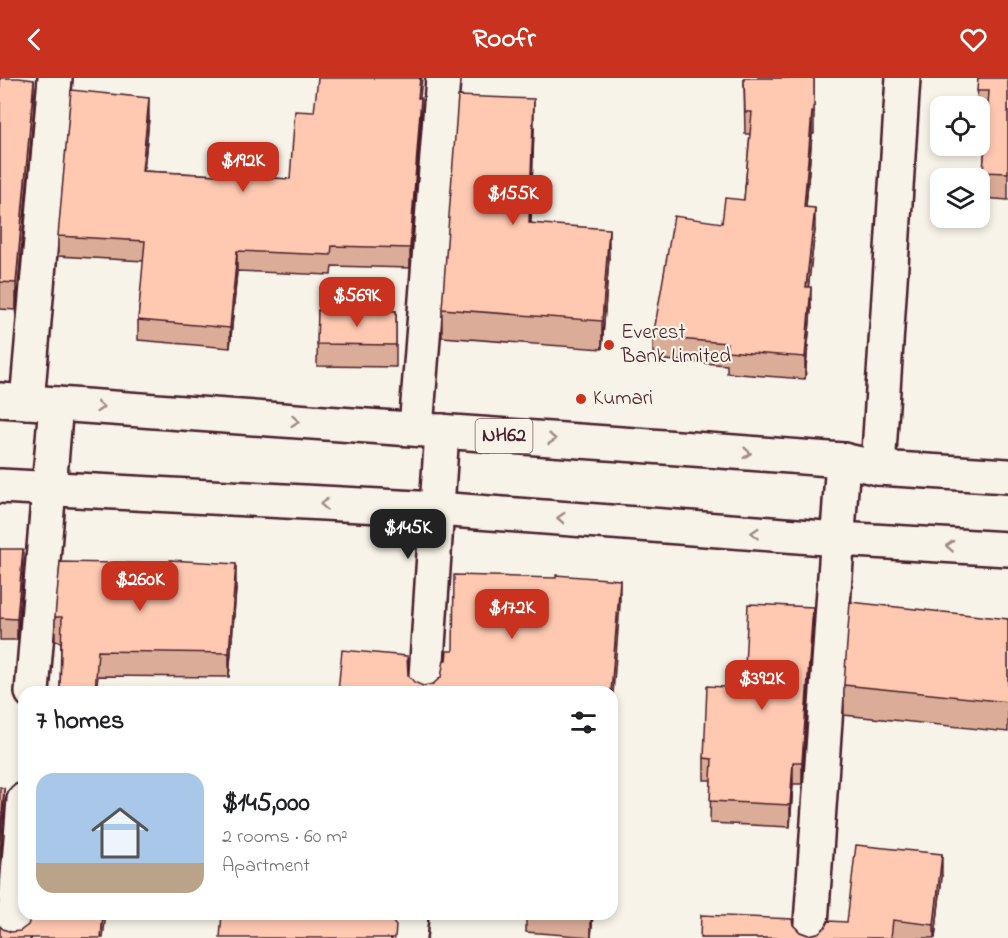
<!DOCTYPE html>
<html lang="en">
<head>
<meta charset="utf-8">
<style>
	body { margin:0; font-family:"Indie Flower",sans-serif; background:#f6f6f6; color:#202124; height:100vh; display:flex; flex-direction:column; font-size:22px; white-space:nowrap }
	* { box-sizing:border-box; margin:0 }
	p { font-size:20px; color:#757577 }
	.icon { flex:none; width:33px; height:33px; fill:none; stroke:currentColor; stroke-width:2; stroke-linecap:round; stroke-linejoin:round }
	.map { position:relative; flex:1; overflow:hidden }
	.drawer { position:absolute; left:18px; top:608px; width:600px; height:234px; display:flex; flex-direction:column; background:#fff; border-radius:18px; box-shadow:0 3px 9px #0003 }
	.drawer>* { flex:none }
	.tools { position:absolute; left:930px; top:18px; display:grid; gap:12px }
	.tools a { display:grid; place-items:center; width:60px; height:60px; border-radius:12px; background:#fff; box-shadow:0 3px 9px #0003; font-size:30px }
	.price { position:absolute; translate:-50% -51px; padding:0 14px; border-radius:12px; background:#c8321e; color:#fff; font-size:20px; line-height:39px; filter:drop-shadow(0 2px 3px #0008) }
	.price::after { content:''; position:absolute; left:50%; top:36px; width:18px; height:14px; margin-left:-9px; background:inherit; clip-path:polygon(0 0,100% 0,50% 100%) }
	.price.on { background:#222; color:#fff }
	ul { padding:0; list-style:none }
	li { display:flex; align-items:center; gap:18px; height:150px; padding:0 18px }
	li+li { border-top:2px solid #e0e0e0 }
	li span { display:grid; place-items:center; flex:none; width:168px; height:120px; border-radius:18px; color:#555 }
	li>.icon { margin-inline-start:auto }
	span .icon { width:72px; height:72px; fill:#fffc; stroke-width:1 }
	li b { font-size:26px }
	h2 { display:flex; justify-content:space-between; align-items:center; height:72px; padding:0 18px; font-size:26px }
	header { display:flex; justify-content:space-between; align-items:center; height:78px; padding:0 18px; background:#c8321e; color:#fff; font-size:27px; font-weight:700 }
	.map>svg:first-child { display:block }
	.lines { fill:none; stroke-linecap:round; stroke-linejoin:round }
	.minor-casing { stroke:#4a1f2b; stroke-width:38 }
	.major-casing { stroke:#4a1f2b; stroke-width:38 }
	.minor { stroke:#f7f3e8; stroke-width:33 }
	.major { stroke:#f7f3e8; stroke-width:33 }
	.wall { fill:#dbad98; stroke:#4a1f2b; stroke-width:1.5 }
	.shaded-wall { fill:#b28d7c; stroke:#4a1f2b; stroke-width:1.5 }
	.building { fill:#ffc9b1; stroke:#4a1f2b; stroke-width:1.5 }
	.oneway { stroke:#a0898a }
	.poi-dot { fill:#c8321e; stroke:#f7f3e8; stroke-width:2 }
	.labels { text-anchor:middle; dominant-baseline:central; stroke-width:4.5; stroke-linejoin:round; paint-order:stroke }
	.shield { fill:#f7f3e8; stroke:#7e5f64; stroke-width:1.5 }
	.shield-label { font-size:20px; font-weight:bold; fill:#4a1f2b }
	.poi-label { font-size:21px; fill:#4a1f2b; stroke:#f7f3e8; text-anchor:start }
</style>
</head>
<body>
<header><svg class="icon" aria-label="back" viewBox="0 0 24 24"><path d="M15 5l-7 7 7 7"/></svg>Roofr<svg class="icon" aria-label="heart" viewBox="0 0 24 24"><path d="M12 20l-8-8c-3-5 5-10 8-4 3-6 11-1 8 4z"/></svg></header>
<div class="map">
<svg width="1008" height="860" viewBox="0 0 1008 860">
	<rect width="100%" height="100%" fill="#f7f3e8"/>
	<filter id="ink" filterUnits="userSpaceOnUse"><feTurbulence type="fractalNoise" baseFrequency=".0167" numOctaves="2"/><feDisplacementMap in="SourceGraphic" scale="12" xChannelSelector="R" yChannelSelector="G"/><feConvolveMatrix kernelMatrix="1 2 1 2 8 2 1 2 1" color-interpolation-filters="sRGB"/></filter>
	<g filter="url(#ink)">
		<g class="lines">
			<defs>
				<g id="minor">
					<path d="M27 324 55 0"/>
					<path d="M416 351 443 0"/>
					<path d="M878 390 903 0"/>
					<path d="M32 614 56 326"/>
					<path d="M425 614 442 353"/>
					<path d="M13 860 24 722"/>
					<path d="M409 860 411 836"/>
					<path d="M810 860 843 382"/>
				</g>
				<g id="major">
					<path d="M0 322 721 373 843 382 878 390 1008 398"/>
					<path d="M0 408 437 431 838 461 1008 471"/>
				</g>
			</defs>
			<use href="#minor" class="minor-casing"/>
			<use href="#major" class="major-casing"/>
			<use href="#minor" class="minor"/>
			<use href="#major" class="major"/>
		</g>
		<g class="wall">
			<path d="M0 0 20 1 34 28 16 232 0 231Z"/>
			<path d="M744 0H814V56H812L806 129 815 152 808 209 811 231 805 301 727 295V287L653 281V259L722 145 744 122 750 56H745Z"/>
			<path d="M978 0H1008V122L983 120V94L987 39H980V28H977Z"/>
			<path d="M420 20 421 40 410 190 332 188 331 197 237 193 230 270 138 262V242L144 183 58 178V158L149 40 144 93 290 101 314 34Z"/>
			<path d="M534 49 531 145 609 179 602 271 442 259V231Z"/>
			<path d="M318 232 396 233V289L317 288Z"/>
			<path d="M0 471 23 493 17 562H0Z"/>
			<path d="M236 511 229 599 98 598 96 614H60L61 564 55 563V539Z"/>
			<path d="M1008 541V654L844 637V607Z"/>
			<path d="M813 551 802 706H793L790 749 710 745 711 702H704V680L744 610Z"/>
			<path d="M942 798 935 860H700L793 847 800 854 808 857 818 855 847 844Z"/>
			<path d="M526 836H593L591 859 526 854Z"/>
		</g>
		<g class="shaded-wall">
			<path d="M420 0H422L418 40V20Z"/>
			<path d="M34 2V28L16 232V205Z"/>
			<path d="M149 20V40L142 113V93Z"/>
			<path d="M421 20V40L410 190V170Z"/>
			<path d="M534 21V49L529 173V145Z"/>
			<path d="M812 34V56L804 151V129Z"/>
			<path d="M815 130V152L806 230V209Z"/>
			<path d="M609 151V179L602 271V243Z"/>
			<path d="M237 173V193L230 270V250Z"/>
			<path d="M811 209V231L805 301V279Z"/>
			<path d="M23 471V493L17 562V541Z"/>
			<path d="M236 486V511L229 599V575Z"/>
			<path d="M620 502V527L612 629V614H611Z"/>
			<path d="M813 529V551L802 706V684Z"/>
			<path d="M793 684V706L790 749V727Z"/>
			<path d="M4 710V734L0 788V763Z"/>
			<path d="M942 776V798L935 860H934V847Z"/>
			<path d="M103 836H106L103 860H101Z"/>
			<path d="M591 836H593L591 859Z"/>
		</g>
		<g class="building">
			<path d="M0 0H19L34 2 16 205 0 204Z"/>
			<path d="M318 0H420L418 20H421L410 170 332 168 331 177 237 173 230 250 138 242 145 163 58 158 71 12 149 20 142 93 290 101 295 33 314 34Z"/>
			<path d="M744 0H814V34H812L804 129 815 130 806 209H811L805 279 727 273V265L653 259 674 138 722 145 725 120 744 122 752 34H745Z"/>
			<path d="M978 0H1008V95L983 94 989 13H977Z"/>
			<path d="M458 18 534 21 529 145 609 151 602 243 442 231Z"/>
			<path d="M318 232 396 233V267L317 266Z"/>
			<path d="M0 471H23L17 541 0 540Z"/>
			<path d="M170 482 236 486 229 575 98 573 95 614H60L62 539H55L60 484 170 486Z"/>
			<path d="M454 497 556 500V497L620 502 611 614H338L342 572 407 578 408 597 414 604 423 608 433 606 441 599 444 582H446L447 573H453Z"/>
			<path d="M850 524 1008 541V624L844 607Z"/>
			<path d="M748 526 813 529 802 684H793L790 727 710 723 712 681 704 680 707 608 744 610Z"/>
			<path d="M0 709 4 710 0 763Z"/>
			<path d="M856 767 942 776 934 847 893 842 891 860H700L701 837 792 841 793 847 800 854 808 857 818 855 825 849 828 843 847 844Z"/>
			<path d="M32 836H103L101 860H0V848L3 851 11 854 20 853 28 847Z"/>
			<path d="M222 836H391L392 843 396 848 395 860H220Z"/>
		</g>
		<defs><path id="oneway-chevron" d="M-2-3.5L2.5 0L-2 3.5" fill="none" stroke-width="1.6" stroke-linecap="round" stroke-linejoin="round" transform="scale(1.5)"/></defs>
		<g class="oneway">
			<use href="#oneway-chevron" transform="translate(100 329) rotate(4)"/>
			<use href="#oneway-chevron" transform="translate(295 343) rotate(4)"/>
			<use href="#oneway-chevron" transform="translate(552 361) rotate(4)"/>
			<use href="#oneway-chevron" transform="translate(747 375) rotate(5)"/>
			<use href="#oneway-chevron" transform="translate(324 426) rotate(-177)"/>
			<use href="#oneway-chevron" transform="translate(561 440) rotate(-176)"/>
			<use href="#oneway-chevron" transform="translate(755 455) rotate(-176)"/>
			<use href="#oneway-chevron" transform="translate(950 468) rotate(-177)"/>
		</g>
	</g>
	<g class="poi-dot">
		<circle cx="609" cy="267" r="6"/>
		<circle cx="581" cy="321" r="6"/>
	</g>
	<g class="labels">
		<rect class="shield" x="475.5" y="341" width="57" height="34" rx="4.5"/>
		<g class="shield-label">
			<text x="504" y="358">NH62</text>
		</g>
		<g class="poi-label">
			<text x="621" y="255">Everest<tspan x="621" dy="24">Bank Limited</tspan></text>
			<text x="593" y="321">Kumari</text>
		</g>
	</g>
</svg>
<div class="tools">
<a><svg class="icon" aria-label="locate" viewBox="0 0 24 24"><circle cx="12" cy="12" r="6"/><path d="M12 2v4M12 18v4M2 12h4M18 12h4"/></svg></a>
<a><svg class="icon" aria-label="layers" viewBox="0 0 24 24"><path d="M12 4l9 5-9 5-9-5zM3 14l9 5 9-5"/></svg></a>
</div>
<b class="price" style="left:243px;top:115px">$192K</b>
<b class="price" style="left:513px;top:148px">$155K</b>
<b class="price" style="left:357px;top:250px">$569K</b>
<b class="price on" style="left:408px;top:482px">$145K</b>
<b class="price" style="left:140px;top:534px">$260K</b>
<b class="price" style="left:512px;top:562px">$172K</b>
<b class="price" style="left:762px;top:633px">$392K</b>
<section class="drawer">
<h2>7 homes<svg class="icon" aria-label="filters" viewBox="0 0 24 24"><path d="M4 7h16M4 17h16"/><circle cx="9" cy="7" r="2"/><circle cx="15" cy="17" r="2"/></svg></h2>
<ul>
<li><span style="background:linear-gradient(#a9c7e8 75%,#b9a48a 0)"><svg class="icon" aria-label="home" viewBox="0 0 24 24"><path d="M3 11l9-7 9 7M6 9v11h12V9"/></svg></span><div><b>$145,000</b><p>2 rooms · 60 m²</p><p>Apartment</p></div></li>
</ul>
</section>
</div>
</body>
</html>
